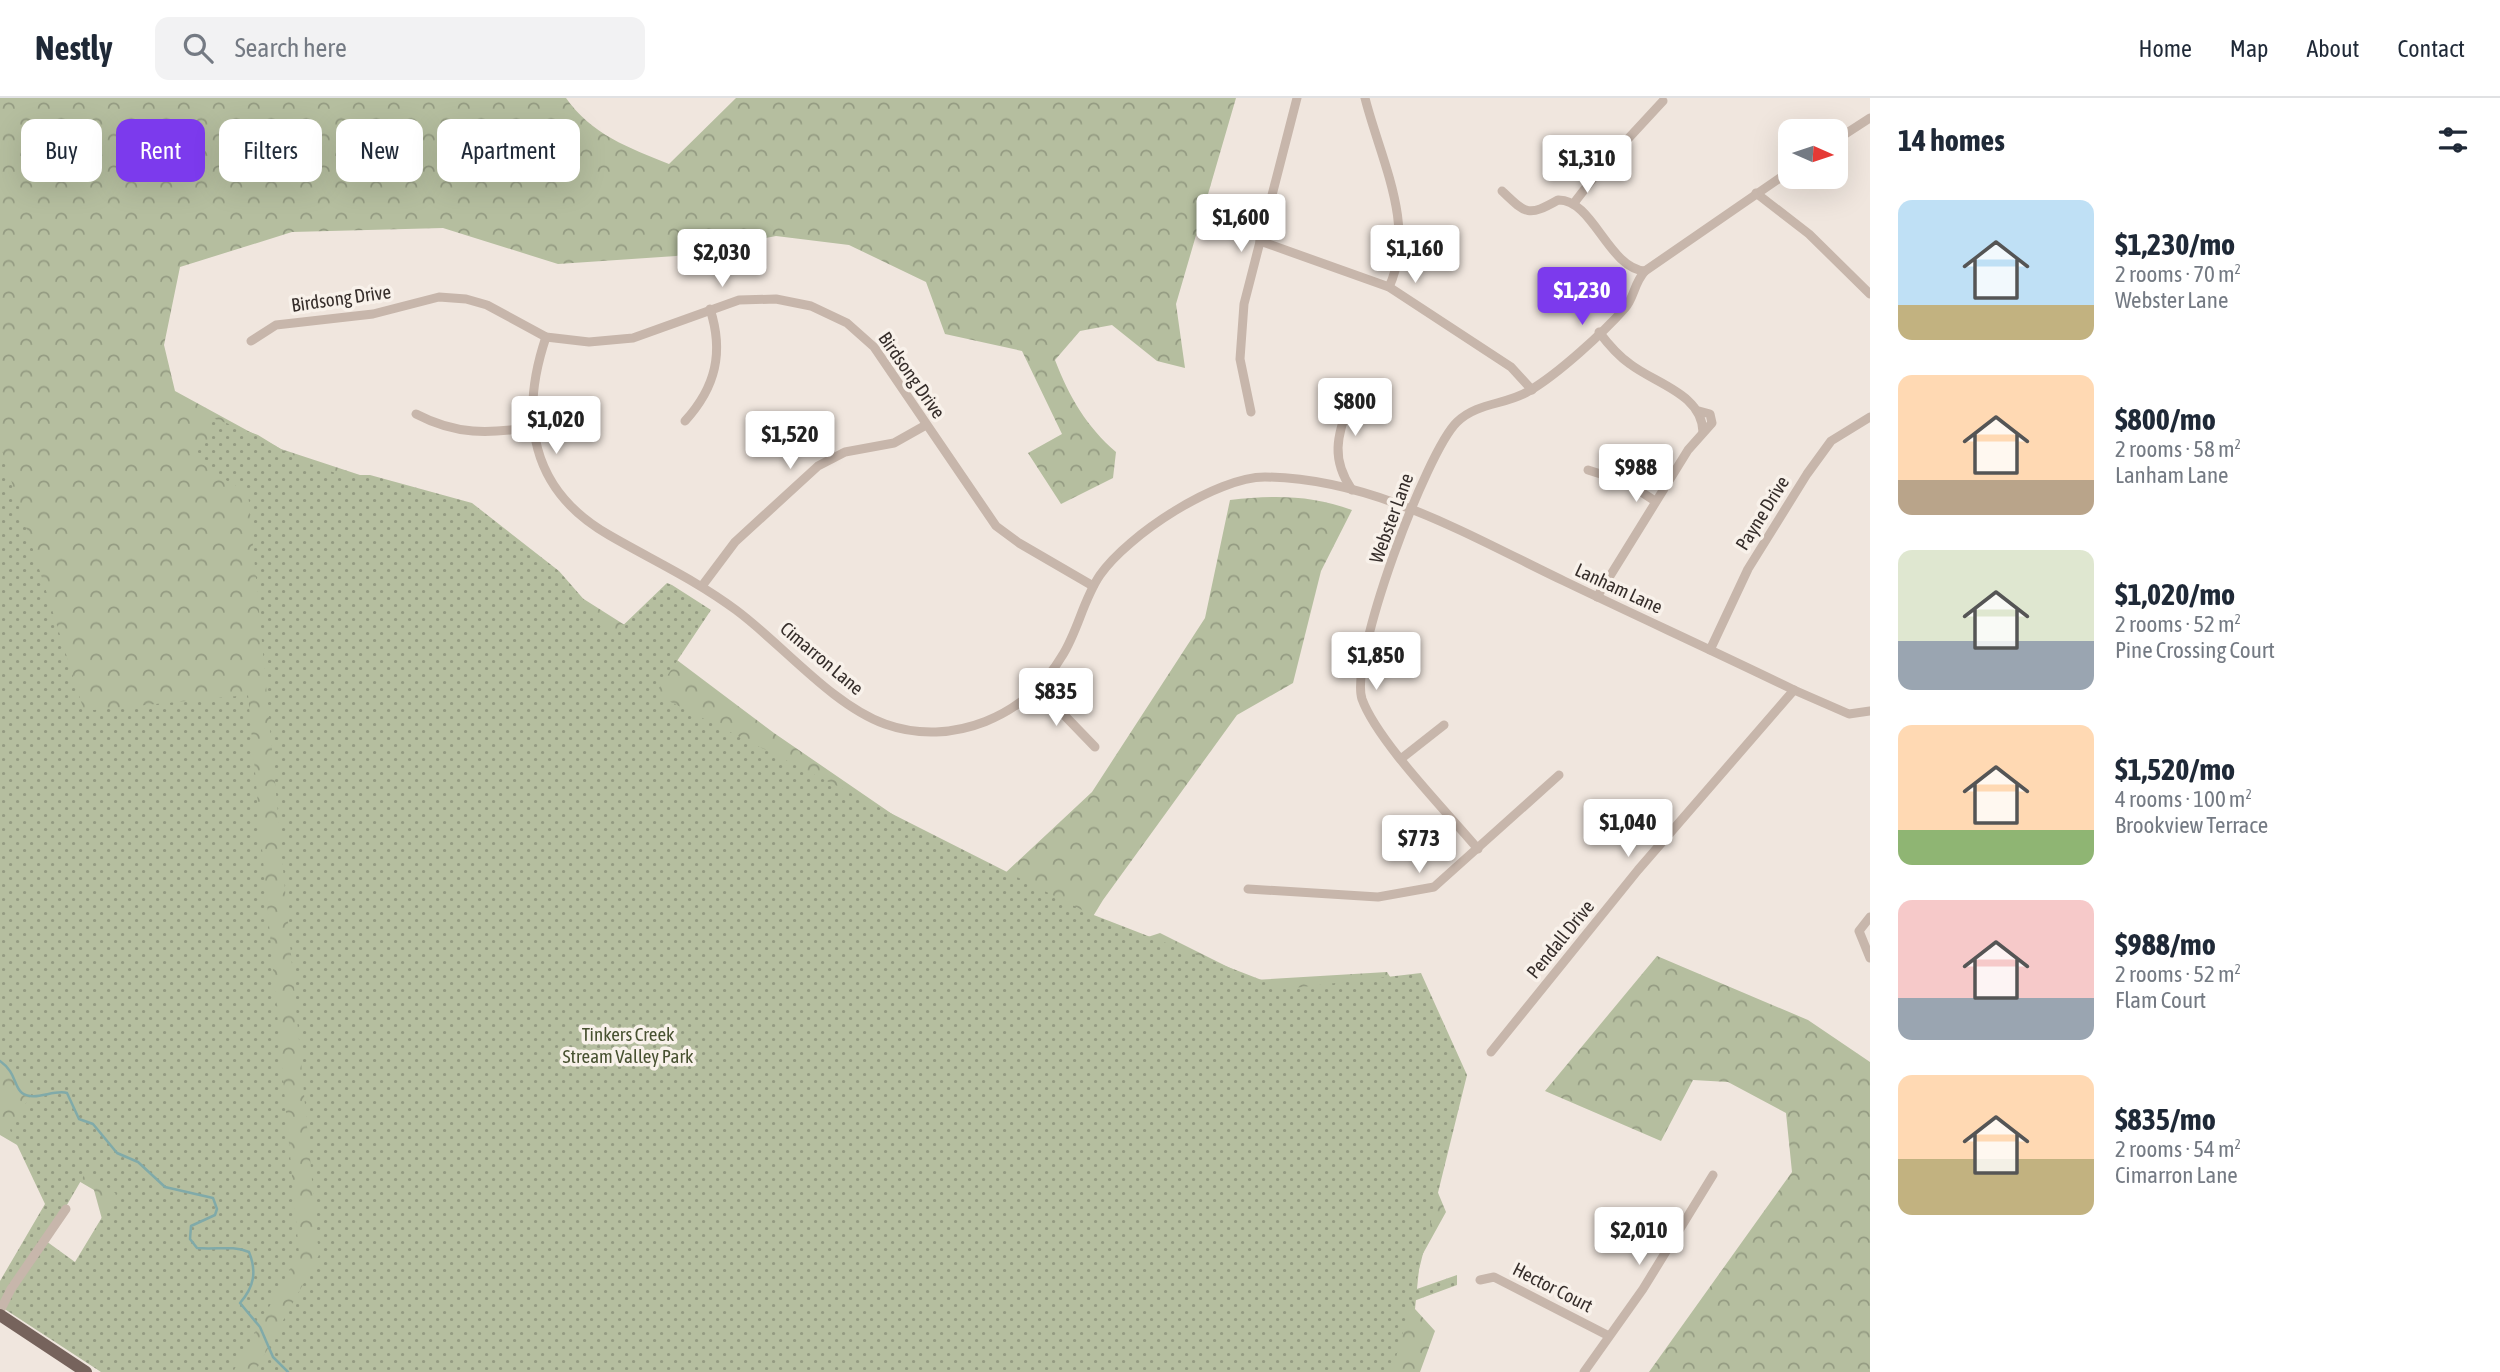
<!DOCTYPE html>
<html lang="en">
<head>
<meta charset="utf-8">
<style>
	body { margin:0; font-family:"Asap Condensed",sans-serif; background:#f2f2f3; color:#1f2937; height:100vh; display:flex; flex-direction:column; font-size:26px; white-space:nowrap }
	* { box-sizing:border-box; margin:0 }
	p { font-size:23px; color:#747a83 }
	.icon { flex:none; width:38px; height:38px; fill:none; stroke:currentColor; stroke-width:2; stroke-linecap:round; stroke-linejoin:round }
	.map { position:relative; flex:1; overflow:hidden }
	.side { display:flex; flex-direction:column; background:#fff; width:630px }
	.side>* { flex:none }
	.hud { position:absolute; left:21px; top:21px; width:665px; height:63px; display:flex; gap:14px }
	.needle { width:46px; rotate:93deg }
	.tools { position:absolute; left:1778px; top:21px; display:grid; gap:14px }
	.tools a { display:grid; place-items:center; width:70px; height:70px; border-radius:14px; background:#fff; box-shadow:0 7px 28px #0002; font-size:35px }
	.price { position:absolute; translate:-50% -60px; padding:0 16px; border-radius:7px; background:#fff; color:#222; font-size:23px; line-height:46px; filter:drop-shadow(0 2px 4px #0008) }
	.price::after { content:''; position:absolute; left:50%; top:42px; width:21px; height:16px; margin-left:-10px; background:inherit; clip-path:polygon(0 0,100% 0,50% 100%) }
	.price.on { background:#7c3aed; color:#fff }
	ul { padding:0; list-style:none }
	li { display:flex; align-items:center; gap:21px; height:175px; padding:0 28px }
	li span { display:grid; place-items:center; flex:none; width:196px; height:140px; border-radius:14px; color:#555 }
	li>.icon { margin-inline-start:auto }
	span .icon { width:84px; height:84px; fill:#fffc; stroke-width:1 }
	li b { font-size:30px }
	h2 { display:flex; justify-content:space-between; align-items:center; height:84px; padding:0 28px; font-size:30px }
	.chip { padding:0 24px; border-radius:14px; background:#fff; box-shadow:0 7px 28px #0002; font-size:24px; line-height:63px }
	.chip.on { background:#7c3aed; color:#fff }
	header { display:flex; align-items:center; gap:42px; box-sizing:border-box; height:98px; padding:0 35px; background:#fff; border-bottom:2px solid #e0e1e3 }
	header strong { font-size:33px }
	nav { display:flex; gap:38px; margin-inline-start:auto; font-size:24px }
	.search { width:490px; height:63px; background:#f2f2f3; display:flex; align-items:center; gap:18px; box-sizing:border-box; padding:0 24px; border-radius:14px; color:#747a83; font-size:26px }
	main { display:flex; flex:1; min-height:0 }
	.map>svg:first-child { display:block }
	.forest { fill:url(#forest-crowns) }
	.park { fill:url(#park-dots); fill-rule:evenodd }
	.lines { fill:none; stroke-linecap:round; stroke-linejoin:round }
	.stream { stroke:#80aaa9; stroke-width:2.5 }
	.minor { stroke:#c7b6ab; stroke-width:9 }
	.major { stroke:#76635c; stroke-width:12 }
	.labels { text-anchor:middle; dominant-baseline:central; stroke-width:7; stroke-linejoin:round; paint-order:stroke }
	.street-label { font-size:19px; fill:#352d2a; stroke:#f8f1ea }
	.park-label { font-size:19px; fill:#475130; stroke:#f8f1ea }
</style>
</head>
<body>
<header>
<strong>Nestly</strong>
<div class="search"><svg class="icon" aria-label="search" viewBox="0 0 24 24"><circle cx="10" cy="10" r="6"/><path d="M15 15l6 6"/></svg>Search here</div>
<nav><a>Home</a><a>Map</a><a>About</a><a>Contact</a></nav>
</header>
<main>
<div class="map">
<svg width="1870" height="1274" viewBox="0 0 1870 1274">
	<defs>
		<pattern id="forest-crowns" width="20" height="18" patternUnits="userSpaceOnUse" patternTransform="scale(1.75)"><rect width="20" height="18" fill="#b5be9f"/><path d="M2 6a3 3 0 1 1 6 0M12 15a3 3 0 1 1 6 0" fill="none" stroke="#949b82"/></pattern>
		<pattern id="park-dots" width="8" height="8" patternUnits="userSpaceOnUse" patternTransform="scale(1.75)"><rect width="8" height="8" fill="#b5be9f"/><path d="M2 2h.1M6 6h.1" fill="none" stroke="#949b82" stroke-width="1.8" stroke-linecap="round"/></pattern>
	</defs>
	<rect width="100%" height="100%" fill="#f0e6de"/>
	<g class="forest">
		<path d="M0 0H566C591 36 629 50 669 66L736 0H1236L1176 206 1185 270 1157 263 1112 227 1080 233 1055 262C1069 299 1087 329 1116 354L1113 380 1061 406 1028 355 1062 336 1022 253 945 236 926 184 849 147 776 138 676 158 558 166 443 130 292 134 180 169 164 247 175 293 281 351 360 377 478 426 560 486 661 550 774 635 914 731 1003 777 1092 694 1205 520 1230 402C1274 397 1311 397 1352 412L1321 473 1293 585 1237 617 1103 802 1078 843 1077 862 1160 835 1254 882 1387 874 1415 918 1419 1049 1446 1114 1420 1161 1415 1211 1435 1233 1420 1274H132L111 1154 94 1092 0 1037Z"/>
		<path d="M1657 858 1808 922 1870 964V1274H1649L1792 1074 1786 1015 1728 984 1693 982 1661 1043 1545 993Z"/>
	</g>
	<g class="park">
		<path d="M210 319 258 337 297 361 341 377H370L472 405 559 473 614 536 667 485 672 487 711 512 655 596 1086 814 1285 891 1421 875 1467 977 1414 1192 1457 1177V1187L1411 1204 1392 1274H255L319 1157 248 394 218 378 189 355 209 342Z"/>
		<path d="M0 347 84 613 248 597 299 1155 233 1274H101L0 1208V1183L45 1106 10 1032 32 995 12 972 0 965ZM86 1074 116 1096 75 1164 46 1143Z"/>
	</g>
	<g class="lines">
		<path class="stream" d="M0 963C16 974 14 989 22 995 34 1004 54 991 67 995L79 1021 93 1026 117 1055 138 1064 165 1089 213 1100 217 1111 215 1117 191 1128 190 1141 197 1150C216 1152 232 1147 249 1154 257 1174 254 1189 240 1205L260 1229 273 1259 288 1274"/>
		<g class="minor">
			<path d="M1365 0C1380 60 1417 129 1389 189"/>
			<path d="M1836 42 1870 20"/>
			<path d="M1502 93C1526 116 1528 119 1558 102 1593 101 1608 170 1645 173"/>
			<path d="M1756 95 1809 136 1870 196"/>
			<path d="M1574 105 1601 70 1663 3"/>
			<path d="M1260 143 1389 189 1511 269 1532 292"/>
			<path d="M1599 234C1608 246 1617 257 1630 266 1656 286 1702 296 1703 334"/>
			<path d="M546 239C519 319 530 392 609 437 652 462 696 482 736 512 782 546 832 607 885 626 952 650 1027 618 1062 558 1078 533 1083 502 1100 477 1128 437 1216 379 1265 379 1373 380 1470 438 1564 483 1641 520 1718 555 1794 592L1849 616 1870 613"/>
			<path d="M251 243 276 227 373 216 439 199 466 201 487 207 546 239 589 244 633 240 739 202 776 201 811 208 847 225 874 249 996 428 1019 445 1093 488"/>
			<path d="M1251 314 1240 261 1244 206 1297 0"/>
			<path d="M416 316C456 337 489 336 532 329"/>
			<path d="M685 323C716 289 724 254 710 211"/>
			<path d="M1588 372 1626 384 1655 403"/>
			<path d="M1352 392C1326 354 1342 330 1354 290"/>
			<path d="M702 488 735 444 818 368 845 354 894 345 926 327"/>
			<path d="M1597 499 1688 352 1712 325 1710 316 1699 313"/>
			<path d="M1710 552 1748 471 1807 376 1831 343 1870 319"/>
			<path d="M1038 590 1095 649"/>
			<path d="M1402 660 1444 627"/>
			<path d="M1478 751C1447 714 1377 643 1362 601 1349 561 1426 354 1457 324 1477 304 1507 307 1529 293 1558 276 1603 235 1625 210 1634 200 1634 185 1645 173L1790 73"/>
			<path d="M1248 791 1378 799 1434 789 1559 677"/>
			<path d="M1870 819 1859 833 1870 860"/>
			<path d="M1491 954 1638 772 1794 592"/>
			<path d="M1480 1182 1494 1179 1609 1238"/>
			<path d="M0 1213 11 1191 66 1111"/>
			<path d="M1584 1274 1643 1191 1713 1077"/>
		</g>
		<path class="major" d="M0 1217 86 1274"/>
	</g>
	<g class="labels">
		<g class="street-label">
			<text transform="translate(341 200) rotate(-8)">Birdsong Drive</text>
			<text transform="translate(912 277) rotate(55)">Birdsong Drive</text>
			<text transform="translate(1762 415) rotate(-58)">Payne Drive</text>
			<text transform="translate(1391 420) rotate(-70)">Webster Lane</text>
			<text transform="translate(1619 490) rotate(25)">Lanham Lane</text>
			<text transform="translate(822 560) rotate(40)">Cimarron Lane</text>
			<text transform="translate(1560 841) rotate(-51)">Pendall Drive</text>
			<text transform="translate(1553 1189) rotate(27)">Hector Court</text>
		</g>
		<g class="park-label">
			<text x="628" y="936">Tinkers Creek<tspan x="628" dy="22">Stream Valley Park</tspan></text>
		</g>
	</g>
</svg>
<div class="tools">
<a><svg class="needle" viewBox="-14 -14 28 28"><path d="M0-13l5 13h-10z" fill="#e53935"/><path d="M0 13l5-13h-10z" fill="#747a83"/></svg></a>
</div>
<b class="price" style="left:1587px;top:97px">$1,310</b>
<b class="price" style="left:1241px;top:156px">$1,600</b>
<b class="price" style="left:1415px;top:187px">$1,160</b>
<b class="price" style="left:722px;top:191px">$2,030</b>
<b class="price on" style="left:1582px;top:229px">$1,230</b>
<b class="price" style="left:1355px;top:340px">$800</b>
<b class="price" style="left:556px;top:358px">$1,020</b>
<b class="price" style="left:790px;top:373px">$1,520</b>
<b class="price" style="left:1636px;top:406px">$988</b>
<b class="price" style="left:1376px;top:594px">$1,850</b>
<b class="price" style="left:1056px;top:630px">$835</b>
<b class="price" style="left:1628px;top:761px">$1,040</b>
<b class="price" style="left:1419px;top:777px">$773</b>
<b class="price" style="left:1639px;top:1169px">$2,010</b>
<div class="hud">
<a class="chip">Buy</a>
<a class="chip on">Rent</a>
<a class="chip">Filters</a>
<a class="chip">New</a>
<a class="chip">Apartment</a>
</div>
</div>
<section class="side">
<h2>14 homes<svg class="icon" aria-label="filters" viewBox="0 0 24 24"><path d="M4 7h16M4 17h16"/><circle cx="9" cy="7" r="2"/><circle cx="15" cy="17" r="2"/></svg></h2>
<ul>
<li><span style="background:linear-gradient(#bfe0f5 75%,#c2b280 0)"><svg class="icon" aria-label="home" viewBox="0 0 24 24"><path d="M3 11l9-7 9 7M6 9v11h12V9"/></svg></span><div><b>$1,230/mo</b><p>2 rooms · 70 m²</p><p>Webster Lane</p></div></li>
<li><span style="background:linear-gradient(#ffd9b3 75%,#b9a48a 0)"><svg class="icon" aria-label="home" viewBox="0 0 24 24"><path d="M3 11l9-7 9 7M6 9v11h12V9"/></svg></span><div><b>$800/mo</b><p>2 rooms · 58 m²</p><p>Lanham Lane</p></div></li>
<li><span style="background:linear-gradient(#dfe7d0 65%,#9aa5b1 0)"><svg class="icon" aria-label="home" viewBox="0 0 24 24"><path d="M3 11l9-7 9 7M6 9v11h12V9"/></svg></span><div><b>$1,020/mo</b><p>2 rooms · 52 m²</p><p>Pine Crossing Court</p></div></li>
<li><span style="background:linear-gradient(#ffd9b3 75%,#8fb573 0)"><svg class="icon" aria-label="home" viewBox="0 0 24 24"><path d="M3 11l9-7 9 7M6 9v11h12V9"/></svg></span><div><b>$1,520/mo</b><p>4 rooms · 100 m²</p><p>Brookview Terrace</p></div></li>
<li><span style="background:linear-gradient(#f6c9c9 70%,#9aa5b1 0)"><svg class="icon" aria-label="home" viewBox="0 0 24 24"><path d="M3 11l9-7 9 7M6 9v11h12V9"/></svg></span><div><b>$988/mo</b><p>2 rooms · 52 m²</p><p>Flam Court</p></div></li>
<li><span style="background:linear-gradient(#ffd9b3 60%,#c2b280 0)"><svg class="icon" aria-label="home" viewBox="0 0 24 24"><path d="M3 11l9-7 9 7M6 9v11h12V9"/></svg></span><div><b>$835/mo</b><p>2 rooms · 54 m²</p><p>Cimarron Lane</p></div></li>
</ul>
</section>
</main>
</body>
</html>
